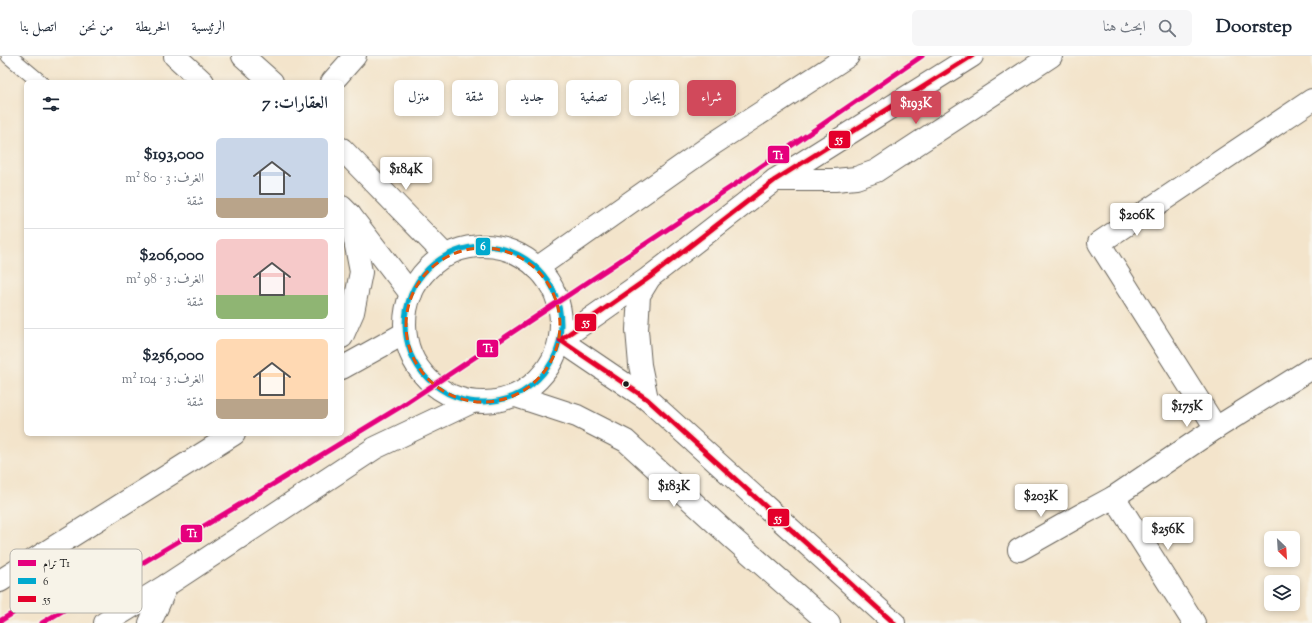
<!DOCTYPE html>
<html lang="ar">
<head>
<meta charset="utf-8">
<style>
	body { margin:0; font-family:"Sorts Mill Goudy",Amiri,serif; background:#f6f6f7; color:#1f2937; direction:rtl; height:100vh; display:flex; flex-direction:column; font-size:15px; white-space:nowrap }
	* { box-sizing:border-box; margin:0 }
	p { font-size:13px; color:#747a83 }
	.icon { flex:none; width:22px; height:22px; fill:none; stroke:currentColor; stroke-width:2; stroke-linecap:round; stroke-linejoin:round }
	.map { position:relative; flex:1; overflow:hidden; direction:ltr }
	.side { position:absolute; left:24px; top:24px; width:320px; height:356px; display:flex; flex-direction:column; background:#fff; border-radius:6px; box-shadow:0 2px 6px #0003; direction:rtl }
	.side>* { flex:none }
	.top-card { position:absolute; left:356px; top:24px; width:380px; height:36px; direction:rtl; display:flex; gap:8px }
	.needle { width:26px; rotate:155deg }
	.controls { position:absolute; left:1264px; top:475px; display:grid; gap:8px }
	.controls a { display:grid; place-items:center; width:36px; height:36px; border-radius:6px; background:#fff; box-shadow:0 2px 6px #0003; font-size:20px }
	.price { position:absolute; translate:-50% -34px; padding:0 9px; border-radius:4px; background:#fff; color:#222; font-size:13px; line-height:26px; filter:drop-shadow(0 1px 2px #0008) }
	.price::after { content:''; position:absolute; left:50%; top:24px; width:12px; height:9px; margin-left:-6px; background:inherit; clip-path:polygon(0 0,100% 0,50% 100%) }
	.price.active { background:#d1495b; color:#fff }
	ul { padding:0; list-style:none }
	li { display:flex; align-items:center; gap:12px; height:100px; padding:0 16px }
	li+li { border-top:1px solid #e0e1e3 }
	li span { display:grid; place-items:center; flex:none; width:112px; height:80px; border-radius:6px; color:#555 }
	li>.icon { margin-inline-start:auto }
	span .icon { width:48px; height:48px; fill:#fffc; stroke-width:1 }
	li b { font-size:17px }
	h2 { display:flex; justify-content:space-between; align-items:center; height:48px; padding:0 16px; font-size:17px }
	.chip { padding:0 14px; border-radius:6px; background:#fff; box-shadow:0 2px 6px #0003; font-size:14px; line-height:36px }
	.chip.active { background:#d1495b; color:#fff }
	header { display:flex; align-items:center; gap:24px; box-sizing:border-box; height:56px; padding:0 20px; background:#fff; border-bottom:1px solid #e0e1e3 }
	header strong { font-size:19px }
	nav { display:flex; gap:22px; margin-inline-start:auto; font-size:14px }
	.search { width:280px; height:36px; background:#f6f6f7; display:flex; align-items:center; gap:10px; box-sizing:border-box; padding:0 14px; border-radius:6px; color:#747a83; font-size:15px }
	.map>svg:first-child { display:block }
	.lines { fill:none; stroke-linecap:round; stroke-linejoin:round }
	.lane-casing { stroke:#676259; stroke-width:17 }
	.street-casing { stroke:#676259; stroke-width:24 }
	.secondary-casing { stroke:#676259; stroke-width:24 }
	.primary-casing { stroke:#676259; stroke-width:24 }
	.lane { stroke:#fff; stroke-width:15 }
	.street { stroke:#fff; stroke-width:22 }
	.secondary { stroke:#fff; stroke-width:22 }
	.primary { stroke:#fff; stroke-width:22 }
	.bus-1-casing { stroke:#f7f3e8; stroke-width:8 }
	.bus-2-casing { stroke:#f7f3e8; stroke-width:8 }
	.bus-1 { stroke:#00a9ce; stroke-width:5 }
	.bus-2 { stroke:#e4002b; stroke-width:5 }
	.tram-1-casing { stroke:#f7f3e8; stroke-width:8 }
	.tram-1 { stroke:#e5007d; stroke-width:5 }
	.marked { fill:none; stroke:#de560d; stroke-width:3; stroke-dasharray:8 5; stroke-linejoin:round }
	.bus-dot { fill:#1c1c1c; stroke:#f7f3e8; stroke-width:1.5 }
	.key { fill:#f7f3e8; stroke:#b5b2ab; stroke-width:1 }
	.key-label { font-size:11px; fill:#1c1c1c }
	.line-badge { stroke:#f7f3e8; stroke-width:1.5 }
	.badge-label { font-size:11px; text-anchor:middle; font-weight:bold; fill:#fff }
</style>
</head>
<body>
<header>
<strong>Doorstep</strong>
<div class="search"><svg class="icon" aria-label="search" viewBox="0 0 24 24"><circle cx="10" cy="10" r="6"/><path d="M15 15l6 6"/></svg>ابحث هنا</div>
<nav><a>الرئيسية</a><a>الخريطة</a><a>من نحن</a><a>اتصل بنا</a></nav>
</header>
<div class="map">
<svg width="1312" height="567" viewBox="0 0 1312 567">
	<rect width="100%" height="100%" fill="#f7f3e8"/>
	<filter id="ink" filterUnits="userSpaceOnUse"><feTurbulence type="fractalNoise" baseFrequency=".025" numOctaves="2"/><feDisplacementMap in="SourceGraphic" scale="8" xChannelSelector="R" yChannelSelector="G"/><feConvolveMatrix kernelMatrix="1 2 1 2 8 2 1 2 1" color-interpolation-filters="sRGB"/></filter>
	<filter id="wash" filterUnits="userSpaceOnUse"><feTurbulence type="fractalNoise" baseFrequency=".012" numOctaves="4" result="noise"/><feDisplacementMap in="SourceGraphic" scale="16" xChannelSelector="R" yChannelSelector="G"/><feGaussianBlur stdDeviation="0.9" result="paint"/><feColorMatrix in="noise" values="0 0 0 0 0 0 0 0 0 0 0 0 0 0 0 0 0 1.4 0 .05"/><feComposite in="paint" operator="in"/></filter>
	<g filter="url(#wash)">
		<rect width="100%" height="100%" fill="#f3e4cb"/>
	</g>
	<g filter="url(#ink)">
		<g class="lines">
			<defs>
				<path id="lane" d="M9 0 40 26"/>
				<g id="street">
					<path d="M332 26 355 0"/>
					<path d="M775 124H835L856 122 876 115 1051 0"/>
					<path d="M1216 372 1099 187 1312 44"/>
					<path d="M1114 441 1194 567"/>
					<path d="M1019 494 1079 460 1114 441 1216 372 1312 312"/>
					<path d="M150 567 167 529"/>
				</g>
				<g id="secondary">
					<path d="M175 0 203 26"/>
					<path d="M243 0 272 26"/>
					<path d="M342 93 446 200"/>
					<path d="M342 151 350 159 411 238"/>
					<path d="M560 284 647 343 894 567"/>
					<path d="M516 340 577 360 626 385 731 481 829 567"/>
				</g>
				<g id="primary">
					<circle cx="483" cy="268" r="78"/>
					<path d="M537 212 713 88 848 0"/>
					<path d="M342 281 353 256 361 216 350 159"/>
					<path d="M560 284 650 221 775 124 972 0"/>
					<path d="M342 312 405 277"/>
					<path d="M647 343 640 309 637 274 639 239 650 221"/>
					<path d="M0 525 234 378"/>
					<path d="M105 567 167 529 375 392 472 346"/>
				</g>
			</defs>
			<use href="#lane" class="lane-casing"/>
			<use href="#street" class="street-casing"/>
			<use href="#secondary" class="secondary-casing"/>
			<use href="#primary" class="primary-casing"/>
			<use href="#lane" class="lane"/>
			<use href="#street" class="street"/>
			<use href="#secondary" class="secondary"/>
			<use href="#primary" class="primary"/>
			<defs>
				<circle id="bus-1" cx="483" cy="268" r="78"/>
				<path id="bus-2" d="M894 567 647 343 560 284 650 221 775 124 972 0"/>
			</defs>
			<use href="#bus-1" class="bus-1-casing"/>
			<use href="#bus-2" class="bus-2-casing"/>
			<use href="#bus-1" class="bus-1"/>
			<use href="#bus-2" class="bus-2"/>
			<defs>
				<g id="tram-1">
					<path d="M0 565 67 524"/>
					<path d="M42 567 239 449 400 351 740 125 922 0"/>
				</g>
			</defs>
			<use href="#tram-1" class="tram-1-casing"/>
			<use href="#tram-1" class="tram-1"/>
		</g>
	</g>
	<path class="marked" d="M406 269a77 77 0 1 1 154 0a77 77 0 1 1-154 0Z"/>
	<circle class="bus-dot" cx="626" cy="328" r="3.5"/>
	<rect x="10" y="493" width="132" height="64" rx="6" class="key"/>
	<rect x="18" y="504" width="18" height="6" fill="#e5007d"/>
	<rect x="18" y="522" width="18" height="6" fill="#00a9ce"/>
	<rect x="18" y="540" width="18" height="6" fill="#e4002b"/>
	<g class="key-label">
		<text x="43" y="511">ترام T1</text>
		<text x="43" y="529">6</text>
		<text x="43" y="547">55</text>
	</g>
	<g class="line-badge">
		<rect x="828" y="74" width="23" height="19" rx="4" fill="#e4002b"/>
		<rect x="767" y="89" width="23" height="19" rx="4" fill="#e5007d"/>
		<rect x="475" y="181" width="16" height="19" rx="4" fill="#00a9ce"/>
		<rect x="574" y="257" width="23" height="19" rx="4" fill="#e4002b"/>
		<rect x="476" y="283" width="23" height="19" rx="4" fill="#e5007d"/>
		<rect x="767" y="452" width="23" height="19" rx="4" fill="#e4002b"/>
		<rect x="180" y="468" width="23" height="19" rx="4" fill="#e5007d"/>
	</g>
	<g class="badge-label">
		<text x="839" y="87">55</text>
		<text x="778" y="103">T1</text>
		<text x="483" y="194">6</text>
		<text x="586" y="270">55</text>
		<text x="488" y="296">T1</text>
		<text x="778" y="466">55</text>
		<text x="192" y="481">T1</text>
	</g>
</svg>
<div class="controls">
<a><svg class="needle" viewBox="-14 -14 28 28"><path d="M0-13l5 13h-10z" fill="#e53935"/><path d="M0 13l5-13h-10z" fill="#747a83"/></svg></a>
<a><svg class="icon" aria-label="layers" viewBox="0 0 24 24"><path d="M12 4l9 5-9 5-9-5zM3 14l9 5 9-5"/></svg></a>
</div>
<b class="price active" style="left:916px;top:69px">$193K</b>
<b class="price" style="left:406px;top:135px">$184K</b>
<b class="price" style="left:1137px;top:181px">$206K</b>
<b class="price" style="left:1187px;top:372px">$175K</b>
<b class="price" style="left:674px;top:452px">$183K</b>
<b class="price" style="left:1041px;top:462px">$203K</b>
<b class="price" style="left:1168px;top:495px">$256K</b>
<div class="top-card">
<a class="chip active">شراء</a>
<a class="chip">إيجار</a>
<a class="chip">تصفية</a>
<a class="chip">جديد</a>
<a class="chip">شقة</a>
<a class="chip">منزل</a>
</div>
<section class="side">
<h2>العقارات: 7<svg class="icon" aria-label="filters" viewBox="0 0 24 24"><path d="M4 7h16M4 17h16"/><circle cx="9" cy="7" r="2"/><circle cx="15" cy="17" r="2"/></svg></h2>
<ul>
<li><span style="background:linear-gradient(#c9d6e8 75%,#b9a48a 0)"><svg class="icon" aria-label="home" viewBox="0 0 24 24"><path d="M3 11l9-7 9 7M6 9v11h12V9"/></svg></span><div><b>$193,000</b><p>الغرف: 3 · 80 m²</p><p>شقة</p></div></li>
<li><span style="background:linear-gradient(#f6c9c9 70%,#8fb573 0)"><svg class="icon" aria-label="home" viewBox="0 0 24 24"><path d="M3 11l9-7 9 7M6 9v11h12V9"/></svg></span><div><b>$206,000</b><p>الغرف: 3 · 98 m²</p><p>شقة</p></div></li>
<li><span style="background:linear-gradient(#ffd9b3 75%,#b9a48a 0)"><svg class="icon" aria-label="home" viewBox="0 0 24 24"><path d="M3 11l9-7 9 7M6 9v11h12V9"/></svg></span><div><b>$256,000</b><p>الغرف: 3 · 104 m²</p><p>شقة</p></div></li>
</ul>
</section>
</div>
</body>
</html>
